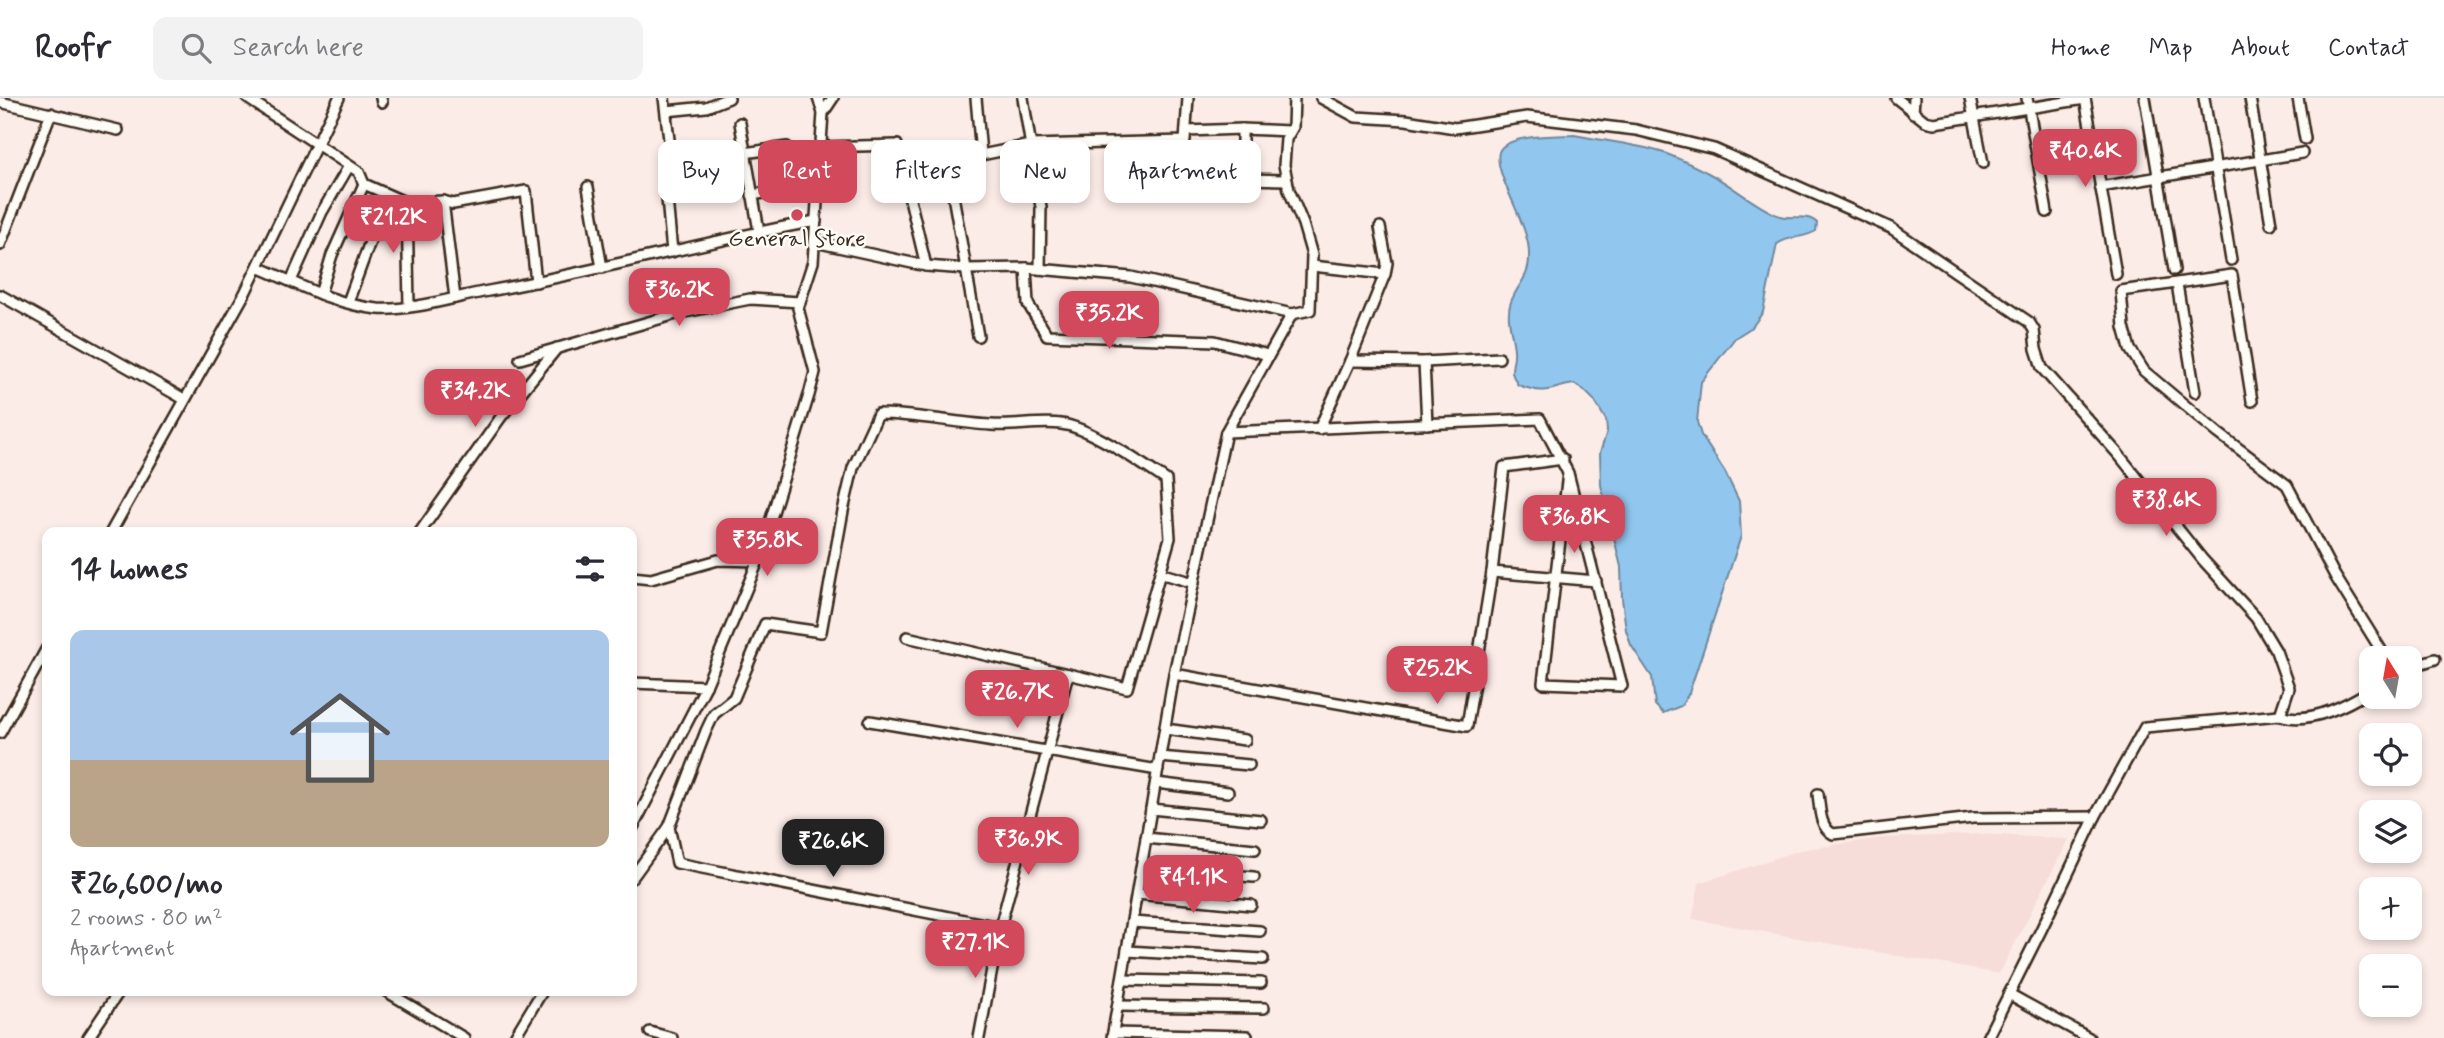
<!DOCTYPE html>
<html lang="en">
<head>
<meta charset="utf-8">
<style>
	body { margin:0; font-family:Mynerve,sans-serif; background:#f2f2f3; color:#2b2b33; height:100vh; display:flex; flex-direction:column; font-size:26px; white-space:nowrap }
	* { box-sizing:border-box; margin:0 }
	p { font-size:23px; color:#7c7c81 }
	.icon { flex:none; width:38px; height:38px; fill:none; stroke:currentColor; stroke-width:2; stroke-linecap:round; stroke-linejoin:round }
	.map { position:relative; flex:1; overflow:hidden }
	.panel { position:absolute; left:42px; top:429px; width:595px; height:469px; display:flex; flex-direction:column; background:#fff; border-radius:14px; box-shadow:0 4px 10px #0003 }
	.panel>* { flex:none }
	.hud { position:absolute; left:658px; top:42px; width:665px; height:63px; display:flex; gap:14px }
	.needle { width:46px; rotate:349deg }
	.fabs { position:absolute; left:2359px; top:548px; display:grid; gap:14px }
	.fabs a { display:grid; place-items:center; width:63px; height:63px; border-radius:14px; background:#fff; box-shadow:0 4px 10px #0003; font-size:35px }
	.price { position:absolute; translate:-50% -60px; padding:0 16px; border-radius:14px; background:#d1495b; color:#fff; font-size:23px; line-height:46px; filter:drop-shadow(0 2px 4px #0008) }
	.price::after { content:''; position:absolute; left:50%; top:42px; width:21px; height:16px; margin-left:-10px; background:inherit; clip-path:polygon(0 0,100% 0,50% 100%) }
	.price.current { background:#222; color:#fff }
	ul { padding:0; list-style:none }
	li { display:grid; align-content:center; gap:14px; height:371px; padding:0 28px }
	li span { display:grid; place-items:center; height:217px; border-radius:14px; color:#555 }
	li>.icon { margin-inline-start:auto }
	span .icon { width:126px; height:126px; fill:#fffc; stroke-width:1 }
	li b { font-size:30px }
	h2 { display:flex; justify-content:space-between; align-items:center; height:84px; padding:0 28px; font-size:30px }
	.chip { padding:0 24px; border-radius:14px; background:#fff; box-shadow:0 4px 10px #0003; font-size:24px; line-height:63px }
	.chip.current { background:#d1495b; color:#fff }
	header { display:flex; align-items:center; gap:42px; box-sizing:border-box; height:98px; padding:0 35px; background:#fff; border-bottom:2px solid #e1e1e2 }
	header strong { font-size:33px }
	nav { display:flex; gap:38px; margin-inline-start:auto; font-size:24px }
	.search { width:490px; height:63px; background:#f2f2f3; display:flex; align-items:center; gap:18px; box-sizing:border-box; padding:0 24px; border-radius:14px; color:#7c7c81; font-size:26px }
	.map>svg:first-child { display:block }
	.built { fill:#f7ddd9 }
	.water { fill:#91c7ef; stroke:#6f889b; stroke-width:2 }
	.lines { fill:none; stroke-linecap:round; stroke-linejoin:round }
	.street-casing { stroke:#3b2a1e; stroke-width:14 }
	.street { stroke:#fdfcf7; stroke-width:9 }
	.poi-dot { fill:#d1495b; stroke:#fdfcf7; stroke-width:2.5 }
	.labels { text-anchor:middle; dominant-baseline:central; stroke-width:5; stroke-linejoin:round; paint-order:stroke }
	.poi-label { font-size:23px; fill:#3b2a1e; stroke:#fdfcf7 }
</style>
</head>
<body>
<header>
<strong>Roofr</strong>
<div class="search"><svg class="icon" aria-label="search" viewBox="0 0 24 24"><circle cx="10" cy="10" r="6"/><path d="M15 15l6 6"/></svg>Search here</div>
<nav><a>Home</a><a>Map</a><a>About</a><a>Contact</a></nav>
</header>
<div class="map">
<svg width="2444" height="940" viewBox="0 0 2444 940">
	<rect width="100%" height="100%" fill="#fcece8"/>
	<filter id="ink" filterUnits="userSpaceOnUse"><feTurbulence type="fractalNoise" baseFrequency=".0143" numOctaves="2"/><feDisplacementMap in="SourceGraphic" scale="14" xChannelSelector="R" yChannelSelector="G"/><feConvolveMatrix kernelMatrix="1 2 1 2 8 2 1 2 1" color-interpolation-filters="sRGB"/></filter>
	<g filter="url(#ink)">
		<path class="built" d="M1983 736 2069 741 1999 876 1692 821 1699 785 1800 752 1881 740Z"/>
		<path class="water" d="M1574 37C1604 43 1636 46 1664 55 1679 60 1694 68 1708 75 1732 87 1752 106 1777 117 1791 123 1806 114 1817 125L1816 133C1803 141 1790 137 1777 146L1763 214 1752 229 1735 240 1701 284 1697 324 1701 337 1725 374 1739 403 1741 438 1689 595 1681 608 1663 615 1655 607 1652 579 1631 547 1626 532 1622 501 1621 469 1601 387 1600 355 1607 333 1606 322 1594 302 1584 292 1574 286C1548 290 1548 298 1518 287 1516 283 1512 278 1512 273 1512 266 1515 259 1514 252 1513 237 1505 218 1511 204 1519 183 1530 181 1529 155 1529 125 1493 76 1499 54 1505 36 1558 38 1574 37Z"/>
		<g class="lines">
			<defs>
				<g id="street">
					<path d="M247 0 359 74 364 86 407 105 443 103 453 106 526 93 536 184"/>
					<path d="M381 0 382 4"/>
					<path d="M664 0 670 50 666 90 672 154"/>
					<path d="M818 0 823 15"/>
					<path d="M976 0 981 56"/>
					<path d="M1023 0 1041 109 1040 171"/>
					<path d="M1321 0 1356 19 1406 22 1455 30 1527 19 1636 32 1714 51 1891 130 2029 224 2034 232 2036 251 2042 270 2119 357 2203 462 2256 520 2276 553 2289 590 2280 617"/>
					<path d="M1896 0 1925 23 1934 25 2085 1"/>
					<path d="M1970 0 1983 65"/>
					<path d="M2027 0 2047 114"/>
					<path d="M2085 0 2116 176"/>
					<path d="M2145 0 2174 172"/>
					<path d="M2204 0 2231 162"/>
					<path d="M2250 0 2271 126"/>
					<path d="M2298 0 2305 41"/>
					<path d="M0 4 118 32"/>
					<path d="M666 13 706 9 729 0"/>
					<path d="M1913 15 1914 0"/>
					<path d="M740 25 759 133"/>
					<path d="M1242 31V81L1287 82"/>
					<path d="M1186 33 1242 31 1289 33"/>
					<path d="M820 49 897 47 926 168"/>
					<path d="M744 55 787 49 792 90"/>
					<path d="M901 62 934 59 947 64 1030 47 1185 43 1188 0"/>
					<path d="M947 64 978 238"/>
					<path d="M588 89 602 170"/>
					<path d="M2100 89 2302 55"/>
					<path d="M752 97 818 86"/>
					<path d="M443 103 455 200"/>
					<path d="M407 105 409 208"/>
					<path d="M1380 129 1387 165 1385 176"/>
					<path d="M815 144 926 168 966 171 1026 170 1131 179 1292 216"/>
					<path d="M0 147 51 15"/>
					<path d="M1312 168 1385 176 1350 263 1319 331"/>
					<path d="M258 169C296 185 336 207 378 211 410 213 452 200 483 194 595 174 705 143 816 123"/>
					<path d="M1026 170 1028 206 1047 237 1215 243 1268 257"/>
					<path d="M291 183 322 114 349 68"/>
					<path d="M2177 186 2195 294"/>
					<path d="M320 196 332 157 364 86"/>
					<path d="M0 197 184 301"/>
					<path d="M348 204 387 97"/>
					<path d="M520 261 676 216 750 201 800 204"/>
					<path d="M1350 263 1424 264 1499 260"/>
					<path d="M1424 264 1427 326"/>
					<path d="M2252 303 2232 177 2121 193 2124 229 2130 251 2144 273 2218 335 2287 387 2335 478 2386 560"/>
					<path d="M1226 334 1540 321 1568 375 1622 588 1543 585 1568 375"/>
					<path d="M111 434 245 195 339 0"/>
					<path d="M420 434 501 319 557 250"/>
					<path d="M1492 474 1596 483"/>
					<path d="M1160 475 1194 485"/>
					<path d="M632 479 651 481 718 462 758 463"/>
					<path d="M907 539 1068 576"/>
					<path d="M2410 569 2435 561"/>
					<path d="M1174 576 1467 628 1492 474 1504 369 1563 361"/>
					<path d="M632 585 706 588"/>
					<path d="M870 623 1158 672"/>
					<path d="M1165 631 1245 642"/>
					<path d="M0 635 47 550"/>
					<path d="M1160 659 1249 667"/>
					<path d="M1156 685 1228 694"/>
					<path d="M1818 696C1820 709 1819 729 1833 736L1973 720 2095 719"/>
					<path d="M1151 711 1261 722"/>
					<path d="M669 729 677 765 1000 829"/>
					<path d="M632 731 706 588 758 463 809 297 815 274 798 210 813 164 823 15 833 0"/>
					<path d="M1146 740 1255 751"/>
					<path d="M1141 770 1254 779"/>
					<path d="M632 780 669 729 706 633 714 616 734 600 765 526 821 534 843 413 853 370 878 316C916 316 953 325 991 327 1014 329 1039 323 1061 326 1089 329 1142 366 1166 382L1170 440 1127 590 1068 576 1000 829 979 940"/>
					<path d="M1137 796 1251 807"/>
					<path d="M1132 824 1260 833"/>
					<path d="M1127 853 1263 861"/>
					<path d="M1122 882 1261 885"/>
					<path d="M384 892 464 940"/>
					<path d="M2009 896 2089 940"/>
					<path d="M1118 908 1264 910"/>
					<path d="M650 934 672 940"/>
					<path d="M1113 935 1247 938"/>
					<path d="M88 940 120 892"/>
					<path d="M514 940 543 892"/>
					<path d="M1112 940 1174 576 1226 334 1292 216 1310 212 1312 157 1303 126 1289 92 1284 67 1286 41 1293 29 1294 0"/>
					<path d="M1987 940 2042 830 2095 719 2145 629 2280 617C2308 627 2347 607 2371 592"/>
				</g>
			</defs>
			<use href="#street" class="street-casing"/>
			<use href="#street" class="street"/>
		</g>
	</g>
	<circle class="poi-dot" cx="797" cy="117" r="7"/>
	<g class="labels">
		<g class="poi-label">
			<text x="797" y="142">General Store</text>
		</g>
	</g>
</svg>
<div class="fabs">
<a><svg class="needle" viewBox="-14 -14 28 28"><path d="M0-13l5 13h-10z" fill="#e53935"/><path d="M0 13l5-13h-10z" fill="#7c7c81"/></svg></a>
<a><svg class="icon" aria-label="locate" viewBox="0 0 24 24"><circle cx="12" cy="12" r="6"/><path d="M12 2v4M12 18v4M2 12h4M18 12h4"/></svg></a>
<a><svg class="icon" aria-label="layers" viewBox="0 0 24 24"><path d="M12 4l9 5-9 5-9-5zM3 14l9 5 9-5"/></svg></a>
<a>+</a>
<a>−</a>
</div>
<b class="price" style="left:2085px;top:91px">₹40.6K</b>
<b class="price" style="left:393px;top:157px">₹21.2K</b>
<b class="price" style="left:679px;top:230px">₹36.2K</b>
<b class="price" style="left:1109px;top:253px">₹35.2K</b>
<b class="price" style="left:475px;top:331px">₹34.2K</b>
<b class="price" style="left:2166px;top:440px">₹38.6K</b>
<b class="price" style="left:1574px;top:457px">₹36.8K</b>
<b class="price" style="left:767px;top:480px">₹35.8K</b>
<b class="price" style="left:1437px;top:608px">₹25.2K</b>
<b class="price" style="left:1017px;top:632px">₹26.7K</b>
<b class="price" style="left:1028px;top:779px">₹36.9K</b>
<b class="price current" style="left:833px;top:781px">₹26.6K</b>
<b class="price" style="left:1193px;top:817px">₹41.1K</b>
<b class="price" style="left:975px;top:882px">₹27.1K</b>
<div class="hud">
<a class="chip">Buy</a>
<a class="chip current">Rent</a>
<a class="chip">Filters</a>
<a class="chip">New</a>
<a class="chip">Apartment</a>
</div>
<section class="panel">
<h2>14 homes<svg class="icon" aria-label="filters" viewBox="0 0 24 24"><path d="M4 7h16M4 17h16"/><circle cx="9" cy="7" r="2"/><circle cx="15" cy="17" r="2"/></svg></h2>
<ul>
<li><span style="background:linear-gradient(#a9c7e8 60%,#b9a48a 0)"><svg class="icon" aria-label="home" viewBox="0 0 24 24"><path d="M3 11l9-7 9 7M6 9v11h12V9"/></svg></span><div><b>₹26,600/mo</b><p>2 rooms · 80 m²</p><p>Apartment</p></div></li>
</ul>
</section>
</div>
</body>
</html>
